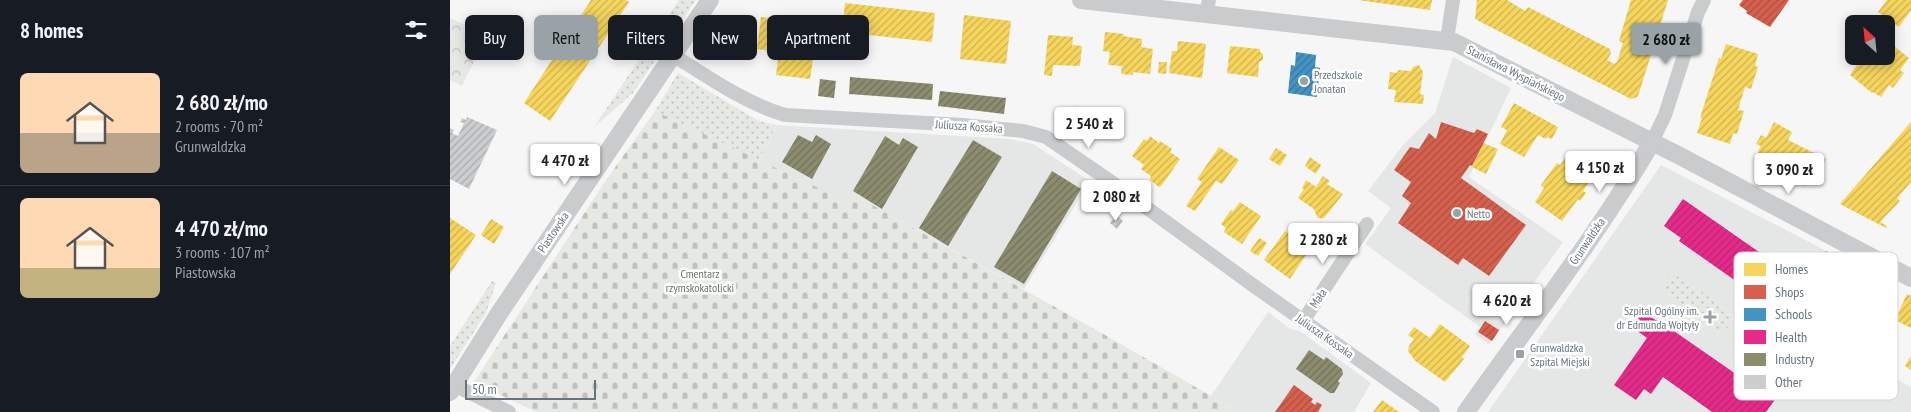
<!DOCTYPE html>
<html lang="en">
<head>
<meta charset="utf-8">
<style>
	body { margin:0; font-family:"PT Sans Narrow",sans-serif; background:#20242c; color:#f1f3f6; height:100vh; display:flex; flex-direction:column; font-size:19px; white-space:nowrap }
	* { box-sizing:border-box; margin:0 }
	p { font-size:16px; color:#9ea1a6 }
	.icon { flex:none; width:28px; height:28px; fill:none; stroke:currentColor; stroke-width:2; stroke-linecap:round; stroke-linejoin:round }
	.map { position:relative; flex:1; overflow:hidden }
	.panel { display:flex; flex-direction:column; background:#171b24; width:450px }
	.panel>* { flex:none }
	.hud { position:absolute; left:15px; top:15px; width:475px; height:45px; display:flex; gap:10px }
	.needle { width:32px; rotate:333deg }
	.buttons { position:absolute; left:1395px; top:15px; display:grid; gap:10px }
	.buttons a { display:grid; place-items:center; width:50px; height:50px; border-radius:8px; background:#171b24; box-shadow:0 2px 12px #0003; font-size:25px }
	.scale { position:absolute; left:15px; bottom:12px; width:131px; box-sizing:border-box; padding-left:5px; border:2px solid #66757d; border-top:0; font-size:14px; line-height:18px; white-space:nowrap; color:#66757d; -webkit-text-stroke:4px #fff; paint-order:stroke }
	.price { position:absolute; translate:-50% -42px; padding:0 11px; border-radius:5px; background:#fff; color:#222; font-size:16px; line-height:32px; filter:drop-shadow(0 1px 2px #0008) }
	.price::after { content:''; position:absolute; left:50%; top:30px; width:15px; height:11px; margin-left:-8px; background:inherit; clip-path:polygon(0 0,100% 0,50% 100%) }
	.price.current { background:#98a2a7; color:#111 }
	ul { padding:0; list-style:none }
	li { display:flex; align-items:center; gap:15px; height:125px; padding:0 20px }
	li+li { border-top:1px solid #363941 }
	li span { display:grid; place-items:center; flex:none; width:140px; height:100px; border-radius:8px; color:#555 }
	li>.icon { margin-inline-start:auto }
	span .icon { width:60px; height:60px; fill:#fffc; stroke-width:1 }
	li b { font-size:21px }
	h2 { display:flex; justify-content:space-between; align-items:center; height:60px; padding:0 20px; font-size:21px }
	.tag { padding:0 18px; border-radius:8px; background:#171b24; box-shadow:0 2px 12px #0003; font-size:18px; line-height:45px }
	.tag.current { background:#98a2a7; color:#111 }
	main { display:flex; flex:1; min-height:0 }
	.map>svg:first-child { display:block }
	.built { fill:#e5e7e6 }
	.grass { fill:url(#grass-dots) }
	.cemetery { fill:url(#cemetery-stones) }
	.park { fill:url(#park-crowns) }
	.homes { fill:url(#homes-hatch) }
	.shops { fill:url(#shops-hatch) }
	.schools { fill:url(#schools-hatch) }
	.health { fill:url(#health-hatch) }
	.industry { fill:url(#industry-hatch) }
	.building { fill:url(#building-hatch) }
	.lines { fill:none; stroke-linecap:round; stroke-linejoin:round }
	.minor { stroke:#c9cbcc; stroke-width:14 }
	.tertiary { stroke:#c9cbcc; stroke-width:18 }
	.poi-dot { fill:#98a2a7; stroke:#fff; stroke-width:2 }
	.labels { text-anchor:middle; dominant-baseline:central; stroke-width:5; stroke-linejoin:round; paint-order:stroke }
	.street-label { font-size:12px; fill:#66757d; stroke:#fff }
	.poi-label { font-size:12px; fill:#66757d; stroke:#fff; text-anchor:start }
	.park-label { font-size:12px; fill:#697664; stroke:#fff }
	.key { fill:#fff; stroke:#d1d6d8; stroke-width:1 }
	.key-label { font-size:14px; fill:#66757d }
</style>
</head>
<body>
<main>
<section class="panel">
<h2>8 homes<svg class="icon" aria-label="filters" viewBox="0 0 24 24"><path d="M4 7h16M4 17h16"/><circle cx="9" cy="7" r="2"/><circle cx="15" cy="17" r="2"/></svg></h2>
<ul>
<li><span style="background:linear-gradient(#ffd9b3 60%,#b9a48a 0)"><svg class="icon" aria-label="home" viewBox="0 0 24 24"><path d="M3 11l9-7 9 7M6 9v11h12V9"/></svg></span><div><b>2 680 zł/mo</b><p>2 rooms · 70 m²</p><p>Grunwaldzka</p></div></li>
<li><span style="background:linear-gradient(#ffd9b3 70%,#c2b280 0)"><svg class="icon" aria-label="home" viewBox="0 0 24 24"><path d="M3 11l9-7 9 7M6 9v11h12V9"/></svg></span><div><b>4 470 zł/mo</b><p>3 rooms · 107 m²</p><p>Piastowska</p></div></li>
</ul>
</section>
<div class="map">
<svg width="1461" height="412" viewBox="0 0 1461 412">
	<defs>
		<pattern id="grass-dots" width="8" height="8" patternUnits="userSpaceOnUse" patternTransform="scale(1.25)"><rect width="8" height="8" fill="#e6e8e4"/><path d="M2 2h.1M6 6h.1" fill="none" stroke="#bec1be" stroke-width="1.8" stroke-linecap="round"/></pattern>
		<pattern id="cemetery-stones" width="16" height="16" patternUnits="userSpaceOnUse" patternTransform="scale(1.25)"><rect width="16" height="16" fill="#e6e8e4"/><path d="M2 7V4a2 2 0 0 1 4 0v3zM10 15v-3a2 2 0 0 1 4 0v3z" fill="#bec1be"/></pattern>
		<pattern id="park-crowns" width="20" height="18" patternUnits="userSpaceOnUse" patternTransform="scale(1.25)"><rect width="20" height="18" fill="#e6e8e4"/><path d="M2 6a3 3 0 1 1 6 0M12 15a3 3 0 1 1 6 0" fill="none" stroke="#bec1be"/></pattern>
		<pattern id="homes-hatch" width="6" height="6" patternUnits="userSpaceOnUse" patternTransform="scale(1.25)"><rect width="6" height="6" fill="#f6d55c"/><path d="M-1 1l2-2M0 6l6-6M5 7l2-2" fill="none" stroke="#cbb151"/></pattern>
		<pattern id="shops-hatch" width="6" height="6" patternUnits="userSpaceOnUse" patternTransform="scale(1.25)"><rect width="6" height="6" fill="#d6604d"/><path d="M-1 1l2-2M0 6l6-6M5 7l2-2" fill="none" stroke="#a85143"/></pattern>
		<pattern id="schools-hatch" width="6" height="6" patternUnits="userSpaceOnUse" patternTransform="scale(1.25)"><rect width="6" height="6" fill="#4393c3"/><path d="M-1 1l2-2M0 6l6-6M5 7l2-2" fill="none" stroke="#3a779c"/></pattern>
		<pattern id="health-hatch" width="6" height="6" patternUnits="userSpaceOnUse" patternTransform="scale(1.25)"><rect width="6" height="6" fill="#e7298a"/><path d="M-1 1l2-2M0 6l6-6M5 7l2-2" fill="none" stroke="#b52871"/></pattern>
		<pattern id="industry-hatch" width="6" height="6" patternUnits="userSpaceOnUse" patternTransform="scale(1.25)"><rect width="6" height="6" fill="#8c8c6e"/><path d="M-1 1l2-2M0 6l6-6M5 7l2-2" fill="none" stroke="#71725c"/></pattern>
		<pattern id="building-hatch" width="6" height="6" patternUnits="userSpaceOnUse" patternTransform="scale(1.25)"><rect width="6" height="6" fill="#cccdce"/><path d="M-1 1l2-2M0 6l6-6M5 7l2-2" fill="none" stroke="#a9abac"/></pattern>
	</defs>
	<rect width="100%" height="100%" fill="#f6f6f6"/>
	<g class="built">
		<path d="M1003 57 1061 88 1019 177 1113 242 1070 302 1067 301 1058 314 1060 316 1039 345 1025 334 1030 327 915 244 941 208 918 191 954 144 985 113Z"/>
		<path d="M327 125 560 139 583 144 640 181 574 289 401 193 396 202 308 161Z"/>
		<path d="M1211 165 1436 282 1395 350 1461 387V412H1038Z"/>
		<path d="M818 312 840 329 850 331 921 383 904 412H789L761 396Z"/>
	</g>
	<g class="grass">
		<path d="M229 0H246L183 93 144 127Z"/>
		<path d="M228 73 309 121 327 125 308 161 205 111Z"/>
		<path d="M1223 276 1230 277 1277 309C1282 317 1281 322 1276 330H1266L1218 296C1212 290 1212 286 1216 279Z"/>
		<path d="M42 281 46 283 36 313 0 369V346Z"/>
	</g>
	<path class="cemetery" d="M205 111 396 201 401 193 655 335 789 412H86L24 382 152 186Z"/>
	<path class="park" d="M0 18 37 35 12 86 0 80Z"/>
	<g class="homes">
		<path d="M141 0H176L179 2 100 121 74 103Z"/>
		<path d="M908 0H982L980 10Z"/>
		<path d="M1027 0H1057L1075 11 1078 7 1160 49 1161 53 1157 60 1164 64 1167 62 1173 43 1169 41 1181 0H1218L1189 93 1187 97 1181 99 1025 19Z"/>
		<path d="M1437 0H1461V10L1449 27 1428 12Z"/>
		<path d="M395 3 485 13 482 42 392 32Z"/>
		<path d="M514 15 561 21 556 64 510 59Z"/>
		<path d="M311 17 345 21 342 44 365 47 360 79 326 75 329 52 307 49Z"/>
		<path d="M655 32 674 34 673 36 692 39 691 47 703 49 700 74 683 72V75L671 74 672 66 658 65 660 52 653 51Z"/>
		<path d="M598 35 623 37 622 48 623 45 632 46 630 66 603 65 602 76 594 75Z"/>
		<path d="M1436 40 1459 58 1450 70 1454 73 1443 88 1439 85 1431 97 1423 92 1422 93 1400 75 1413 56H1436Z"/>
		<path d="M728 41 756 44 752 78 719 73 722 51H727Z"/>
		<path d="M1276 44 1308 54 1305 66 1308 67 1301 89 1295 87 1288 110 1294 111 1287 134 1283 133 1280 144 1247 133 1252 118H1250L1269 58 1271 59Z"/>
		<path d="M780 46 810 49V52L813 54V60L809 62 808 77 777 73Z"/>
		<path d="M709 62H717L716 74 708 73Z"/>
		<path d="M969 65 973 72 970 94 974 95 973 104 944 102 946 90 938 89 940 72 947 73 948 70 961 71 963 67Z"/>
		<path d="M1064 103 1108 127 1102 139 1097 137 1096 139 1088 135 1074 157 1050 144 1057 130 1051 127Z"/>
		<path d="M627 106 632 112 624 119 619 113Z"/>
		<path d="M1324 122 1342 132 1338 140 1376 159 1368 174 1362 171 1354 186 1332 174 1328 176 1322 173 1320 169 1304 160 1311 146 1306 144 1311 135 1316 138Z"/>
		<path d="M1461 122V182L1447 198 1450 201 1430 222 1437 226 1436 228 1390 204Z"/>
		<path d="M700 136 709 143 710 141 722 149 720 152 730 159 712 185 709 187 700 180 701 176 691 169 694 165 682 156 694 139 697 141Z"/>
		<path d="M1033 143 1048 149 1036 174 1022 167Z"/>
		<path d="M769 147 789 160 772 184 766 181 745 211 736 206 752 182 747 179Z"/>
		<path d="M826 148 837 155 830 166 819 159Z"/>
		<path d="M1120 152 1147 170 1133 191 1136 193 1130 201 1128 199 1112 221 1085 202 1094 188 1091 185 1107 163 1110 165Z"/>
		<path d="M860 157 871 165 866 174 855 166Z"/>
		<path d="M873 176 880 181 877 184 893 194 875 217 872 219 867 217 864 209 848 198 854 189 852 188 856 180 866 187Z"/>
		<path d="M790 202 811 216 792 244 774 232 776 228 771 224 781 210 783 211Z"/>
		<path d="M0 218 26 235 0 274Z"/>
		<path d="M41 219 54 227 44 244 31 235Z"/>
		<path d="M835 231 860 249 840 279 814 260Z"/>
		<path d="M809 238 817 243 808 256 800 251Z"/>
		<path d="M1457 294 1461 296V328L1445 320Z"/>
		<path d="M990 324 1020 346 1012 357 1014 359 995 382 964 360V359L958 351 959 346 964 339 958 335 964 327 980 338Z"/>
		<path d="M1461 356V370L1455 366Z"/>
		<path d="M932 400 949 412H923Z"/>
	</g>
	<g class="shops">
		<path d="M1293 0H1339L1320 27 1296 13 1297 11 1289 5Z"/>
		<path d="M991 122 1024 133 1027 129 1038 134 1022 166 1020 165 1011 178 1076 225 1039 276 1013 258 1008 265 948 223 961 203 952 196 961 182 944 170 960 147 969 149 979 133 986 139Z"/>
		<path d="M1035 321 1049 330 1042 341 1028 332Z"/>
		<path d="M844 385 863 399 861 402 865 405 867 402 872 405 868 412H825Z"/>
	</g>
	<path class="schools" d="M846 52 866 55 865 67 870 68 867 97 838 93 841 65 845 66Z"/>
	<g class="health">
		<path d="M1233 199 1375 298 1355 327 1349 323 1311 377 1331 391 1316 412H1262L1213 377 1201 394 1194 389 1186 400 1164 385 1197 338 1182 327 1193 312 1207 321 1208 320 1296 381 1339 320 1319 306 1322 302 1302 288 1300 291 1229 241 1231 238 1214 226Z"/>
		<path d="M1376 251 1385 255 1381 264 1371 260Z"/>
	</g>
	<g class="industry">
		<path d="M400 77 483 84 482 100 399 94Z"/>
		<path d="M370 79 386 81 384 98 368 96Z"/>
		<path d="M490 91 556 98 554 114 488 106Z"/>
		<path d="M348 135 362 142 366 135 381 144 362 179 332 162Z"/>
		<path d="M435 136 449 145 453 138 468 147 432 209 403 191Z"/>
		<path d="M523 140 552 157 498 246 469 228Z"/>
		<path d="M602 171 631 189 574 284 544 267Z"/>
		<path d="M859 350 874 360 876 357 892 369 893 374 888 381 890 383 884 393H880L846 369Z"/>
	</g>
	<g class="building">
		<path d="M17 117 47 130 19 189 0 179V128L4 130 2 133 8 136 14 123 10 122 12 118 16 120Z"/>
		<path d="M666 215 673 221 667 229 660 223Z"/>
		<path d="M1066 304 1069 306 1063 315 1060 313Z"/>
	</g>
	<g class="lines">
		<g class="minor">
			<path d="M756 14 759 0"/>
			<path d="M997 40 1003 0"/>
			<path d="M223 55C258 77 295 103 335 115L513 125 573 131 596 137 660 181 804 286 983 412"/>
			<path d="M1202 142 1215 115 1248 12 1254 0"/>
			<path d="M853 321 917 224"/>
			<path d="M4 385 59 412"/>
		</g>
		<g class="tertiary">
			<path d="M631 0 1004 42 1228 155 1461 278"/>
			<path d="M0 392 48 315 260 0"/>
			<path d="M1016 412C1079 323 1147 236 1202 142"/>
		</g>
	</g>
	<g class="poi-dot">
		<circle cx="854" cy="81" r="5"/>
		<circle cx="1007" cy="213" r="5"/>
		<path d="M1257.5 309.5h5v5h5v5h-5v5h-5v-5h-5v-5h5z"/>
		<rect x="1065" y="349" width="10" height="10" rx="2.5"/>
	</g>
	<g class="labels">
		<g class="street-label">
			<text transform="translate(1066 73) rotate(27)">Stanisława Wyspiańskiego</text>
			<text transform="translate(519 126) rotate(4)">Juliusza Kossaka</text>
			<text transform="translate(103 232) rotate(-56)">Piastowska</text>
			<text transform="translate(1137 241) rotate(-56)">Grunwaldzka</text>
			<text transform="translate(868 298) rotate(-56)">Mała</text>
			<text transform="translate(875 336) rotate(35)">Juliusza Kossaka</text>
		</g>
		<g class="poi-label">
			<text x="864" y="74">Przedszkole<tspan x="864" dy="14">Jonatan</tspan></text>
			<text x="1017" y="213">Netto</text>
			<text x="1249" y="310" text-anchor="end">Szpital Ogólny im.<tspan x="1249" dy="14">dr Edmunda Wojtyły</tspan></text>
			<text x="1080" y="347">Grunwaldzka<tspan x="1080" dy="14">Szpital Miejski</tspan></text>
		</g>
		<g class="park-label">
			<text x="250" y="273">Cmentarz<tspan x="250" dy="14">rzymskokatolicki</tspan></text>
		</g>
	</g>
	<rect x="1284" y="252" width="164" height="148" rx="8" class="key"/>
	<rect x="1294" y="263" width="22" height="13" fill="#f6d55c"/>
	<rect x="1294" y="285" width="22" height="14" fill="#d6604d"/>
	<rect x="1294" y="308" width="22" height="13" fill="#4393c3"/>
	<rect x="1294" y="330" width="22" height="14" fill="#e7298a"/>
	<rect x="1294" y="353" width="22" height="13" fill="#8c8c6e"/>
	<rect x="1294" y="375" width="22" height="14" fill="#cccdce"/>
	<g class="key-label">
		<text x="1325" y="274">Homes</text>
		<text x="1325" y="297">Shops</text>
		<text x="1325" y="319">Schools</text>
		<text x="1325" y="342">Health</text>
		<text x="1325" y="364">Industry</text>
		<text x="1325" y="387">Other</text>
	</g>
</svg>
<div class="buttons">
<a><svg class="needle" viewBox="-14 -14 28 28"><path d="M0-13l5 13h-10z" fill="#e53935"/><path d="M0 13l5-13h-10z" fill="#9ea1a6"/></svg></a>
</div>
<div class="scale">50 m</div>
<b class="price current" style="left:1216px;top:65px">2 680 zł</b>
<b class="price" style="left:639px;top:149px">2 540 zł</b>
<b class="price" style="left:115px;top:186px">4 470 zł</b>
<b class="price" style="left:1150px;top:193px">4 150 zł</b>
<b class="price" style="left:1339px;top:195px">3 090 zł</b>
<b class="price" style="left:666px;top:222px">2 080 zł</b>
<b class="price" style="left:873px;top:265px">2 280 zł</b>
<b class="price" style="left:1057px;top:326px">4 620 zł</b>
<div class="hud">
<a class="tag">Buy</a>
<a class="tag current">Rent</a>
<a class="tag">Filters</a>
<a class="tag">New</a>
<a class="tag">Apartment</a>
</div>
</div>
</main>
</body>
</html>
